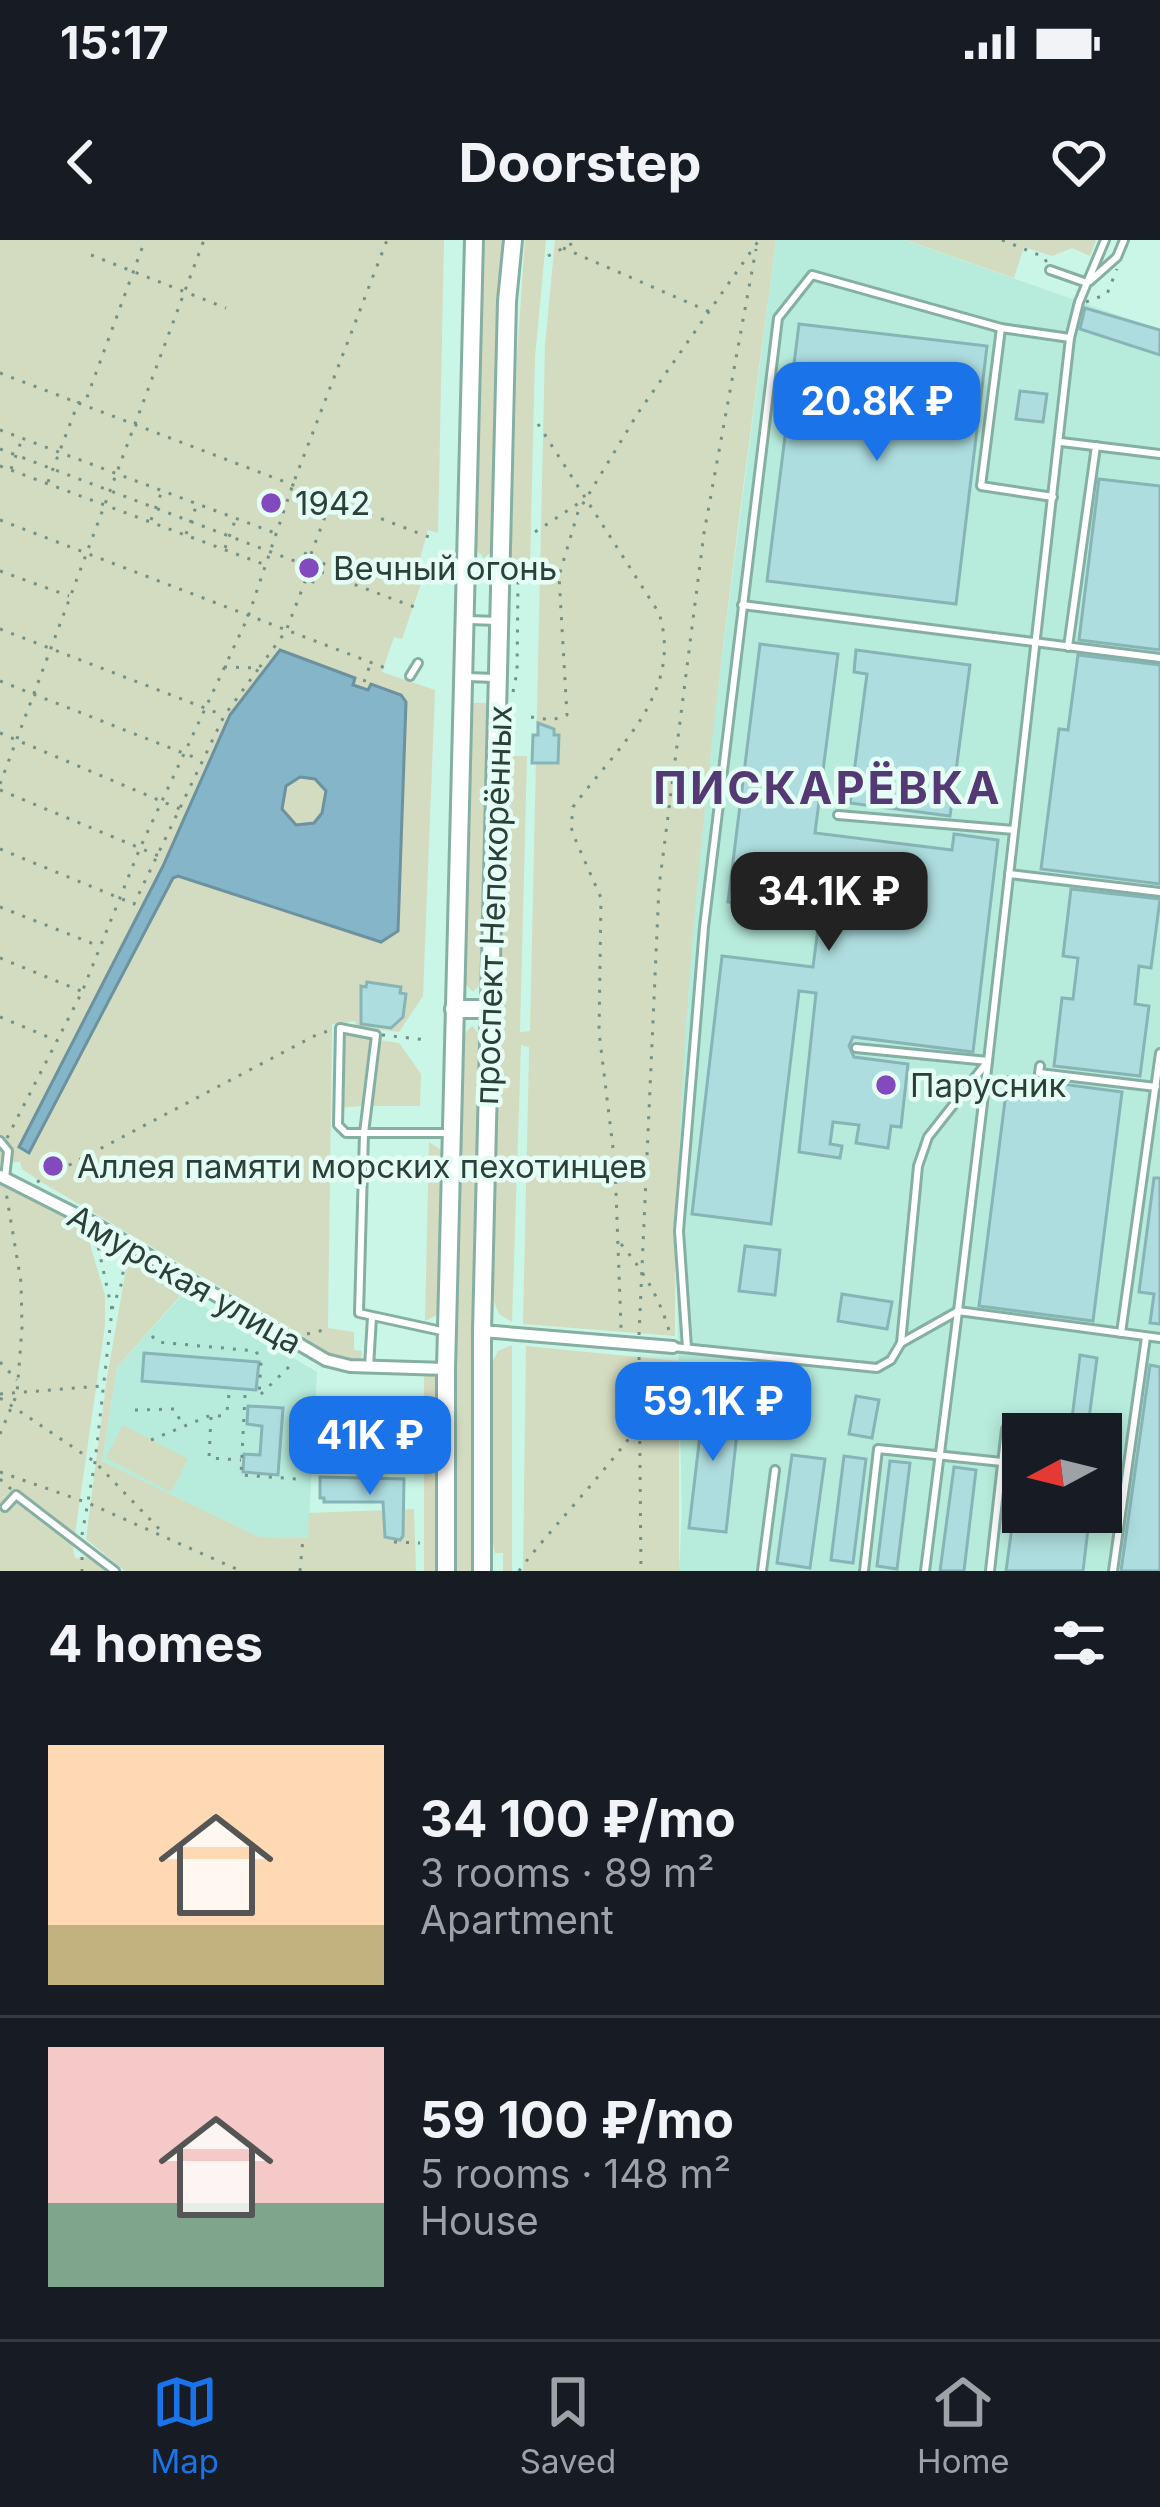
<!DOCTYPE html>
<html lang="en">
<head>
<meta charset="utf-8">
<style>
	body { margin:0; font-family:Inter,sans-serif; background:#242831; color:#f1f3f6; height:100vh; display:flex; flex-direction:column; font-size:45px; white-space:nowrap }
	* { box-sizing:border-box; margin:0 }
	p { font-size:39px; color:#9ea1a6 }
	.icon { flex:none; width:66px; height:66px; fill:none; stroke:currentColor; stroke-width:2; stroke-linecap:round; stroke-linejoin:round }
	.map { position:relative; height:1331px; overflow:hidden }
	.drawer { display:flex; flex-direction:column; background:#171b24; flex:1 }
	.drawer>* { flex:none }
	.needle { width:78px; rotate:263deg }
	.tools { position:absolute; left:1002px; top:1173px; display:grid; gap:24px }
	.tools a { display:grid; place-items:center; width:120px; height:120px; border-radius:0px; background:#171b24; box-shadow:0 6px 18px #0003; font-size:60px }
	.price { position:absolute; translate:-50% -102px; padding:0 27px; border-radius:24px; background:#1a73e8; color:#fff; font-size:39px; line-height:78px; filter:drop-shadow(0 3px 6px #0008) }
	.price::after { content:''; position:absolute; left:50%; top:72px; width:36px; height:27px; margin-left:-18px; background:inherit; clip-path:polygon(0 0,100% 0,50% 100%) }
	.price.active { background:#222; color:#fff }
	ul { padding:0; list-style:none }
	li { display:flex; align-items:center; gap:36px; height:300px; padding:0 48px }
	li+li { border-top:3px solid #363941 }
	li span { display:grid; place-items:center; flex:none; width:336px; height:240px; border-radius:0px; color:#555 }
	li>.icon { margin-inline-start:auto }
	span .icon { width:144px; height:144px; fill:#fffc; stroke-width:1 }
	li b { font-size:51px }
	h2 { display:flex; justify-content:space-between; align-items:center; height:144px; padding:0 48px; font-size:51px }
	.status { display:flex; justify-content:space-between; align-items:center; height:84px; padding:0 60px; background:#171b24; direction:ltr }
	.status svg { height:33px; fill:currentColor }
	header { display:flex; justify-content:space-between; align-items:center; height:156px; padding:0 48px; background:#171b24; font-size:54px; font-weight:700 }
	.dock { display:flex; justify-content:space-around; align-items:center; height:168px; border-top:3px solid #363941; background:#171b24; font-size:33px; color:#9ea1a6 }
	.dock a { display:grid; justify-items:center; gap:6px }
	.dock .active { color:#1a73e8 }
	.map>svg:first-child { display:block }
	.built { fill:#b7ebdb; fill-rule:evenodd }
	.green { fill:#d3dbc0 }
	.water { fill:#85b5c9; stroke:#6b929e; stroke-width:3; fill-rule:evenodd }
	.building { fill:#aedddf; stroke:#87b5b7; stroke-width:3 }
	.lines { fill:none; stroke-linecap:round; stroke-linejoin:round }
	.lane-casing { stroke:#85afa2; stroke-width:12 }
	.street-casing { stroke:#85afa2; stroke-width:16 }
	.primary-casing { stroke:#85afa2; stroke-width:22 }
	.path { stroke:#749187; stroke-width:3; stroke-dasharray:3 9; stroke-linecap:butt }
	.lane { stroke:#fff; stroke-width:6 }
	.street { stroke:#fff; stroke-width:10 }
	.primary { stroke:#fff; stroke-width:16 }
	.poi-dot { fill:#8349bf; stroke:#e5fef5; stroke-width:4.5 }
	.labels { text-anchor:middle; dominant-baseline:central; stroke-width:9; stroke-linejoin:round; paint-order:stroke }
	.poi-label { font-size:33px; fill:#2d3f39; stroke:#e5fef5; text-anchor:start }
	.street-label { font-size:33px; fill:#2d3f39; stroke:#e5fef5 }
	.district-label { font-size:45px; font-weight:bold; letter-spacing:3px; fill:#543974; stroke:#e5fef5 }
</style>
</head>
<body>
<div class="status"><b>15:17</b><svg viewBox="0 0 49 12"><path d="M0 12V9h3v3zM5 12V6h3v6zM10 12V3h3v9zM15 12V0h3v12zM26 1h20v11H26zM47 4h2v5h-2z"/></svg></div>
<header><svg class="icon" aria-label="back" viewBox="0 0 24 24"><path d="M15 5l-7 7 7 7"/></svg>Doorstep<svg class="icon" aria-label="heart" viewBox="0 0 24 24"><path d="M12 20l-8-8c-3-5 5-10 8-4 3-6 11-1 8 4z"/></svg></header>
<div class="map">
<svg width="1160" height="1331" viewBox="0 0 1160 1331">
	<rect width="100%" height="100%" fill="#caf6e7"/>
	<g class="built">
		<path d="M776 0H905L1160 90V1331H679L682 1272 675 965 685 769 703 563ZM1023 1194H1101V1272H1023Z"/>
		<path d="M183 1054 317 1132 308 1298 259 1297 102 1221 117 1127Z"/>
	</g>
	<g class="green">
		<path d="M0 0H444L438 293 428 290 417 329 425 332 402 399 394 397 382 432 435 450 423 756 399 792 356 786 355 781 332 784 328 1088 354 1092V1110L362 1111 361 1121 328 1116 292 1096 295 1091 38 940 22 929 20 922 0 923Z"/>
		<path d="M484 0H504L498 57 493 310 484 318 476 309Z"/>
		<path d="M525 0H546L535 117 530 327 511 328 517 117Z"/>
		<path d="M555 0H776C728 364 674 727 675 1096L523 1084 529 815V807L521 805 512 1082 499 1074 492 1057 506 516H527L520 792 530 791 545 106Z"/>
		<path d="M906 0H1096L1090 16 1072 8 1052 16 1024 7 1014 38Z"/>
		<path d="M472 463H488L480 744 473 752 465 744Z"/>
		<path d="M472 786 479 794 471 1129V1331H456V1130L464 794Z"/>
		<path d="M349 794 370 797 362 866 338 868 341 800Z"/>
		<path d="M379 800 399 803 421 834 420 866H370Z"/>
		<path d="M429 902 441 910 437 1075 425 1081Z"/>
		<path d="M0 936 83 981 105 1055V1085L73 1308 75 1318 87 1317 105 1331H0Z"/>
		<path d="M129 1013 189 1046 117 1127 102 1221 259 1297 308 1298 309 1273 414 1269 416 1331H125L86 1299 107 1137Z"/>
		<path d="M512 1105V1331H503V1313H495L490 1288 491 1124 498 1111Z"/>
		<path d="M526 1106 679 1121V1331H523Z"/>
		<path d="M424 1133H436L437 1331H424Z"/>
		<path d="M123 1185 188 1219 171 1252 106 1218Z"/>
	</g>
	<path class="water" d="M280 410 355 438 353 445 368 450 371 444 401 455 406 462 398 691 381 702 178 636 173 638 29 913 19 907 163 626 230 475ZM300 537 315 539 326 551 322 573 314 583 296 585 282 569 286 546Z"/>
	<g class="building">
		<path d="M1085 68 1160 90V115L1080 89Z"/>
		<path d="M799 84 987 106 956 364 767 341Z"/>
		<path d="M1020 151 1047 154 1043 182 1016 179Z"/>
		<path d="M1099 239 1160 246V410L1079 400Z"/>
		<path d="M760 404 838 414 815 593 952 610 954 594 998 600 973 812 853 797 849 806 854 817 908 824 901 887 891 886 888 908 856 903 859 885 833 882 830 904 842 906 840 918 799 912 816 753 799 751 771 984 692 974 722 716 813 727 820 673 728 662Z"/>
		<path d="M856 410 970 425 950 576 850 563 867 434 854 432Z"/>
		<path d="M1078 415 1160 425V644L1041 629 1059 489 1068 490Z"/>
		<path d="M538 483 554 489V495H559L558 523H532L533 495H538Z"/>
		<path d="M1071 649 1160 659 1151 728 1139 726 1135 764 1149 766 1140 836 1054 826 1062 758 1073 759 1078 718 1063 716Z"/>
		<path d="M367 742 401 747 400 753 406 754 403 777 391 788 361 784V746L366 747Z"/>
		<path d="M1008 837 1122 852 1093 1081 979 1066Z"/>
		<path d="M1154 938H1160V1084L1150 1083 1154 1054 1139 1052Z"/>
		<path d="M745 1006 780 1010 775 1055 739 1051Z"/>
		<path d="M842 1054 892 1062 887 1089 838 1081Z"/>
		<path d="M144 1113 259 1122 256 1150 142 1141Z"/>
		<path d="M1080 1115 1097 1118 1087 1194H1070Z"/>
		<path d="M1150 1125 1160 1127V1331H1121Z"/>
		<path d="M707 1136 728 1140 724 1166 719 1165 716 1191 737 1193 726 1292 689 1288Z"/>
		<path d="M856 1156 879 1160 872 1198 849 1194Z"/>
		<path d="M248 1166 283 1168 278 1235 243 1232 244 1214 260 1215 262 1186 247 1184Z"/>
		<path d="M358 1174 367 1176 376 1188 377 1202 369 1206 365 1216 351 1217 344 1186Z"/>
		<path d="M792 1215 825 1219 810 1328 777 1323Z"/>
		<path d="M844 1216 866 1219 853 1323 831 1320Z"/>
		<path d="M890 1221 910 1223 897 1329 877 1326Z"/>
		<path d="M954 1227 976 1230 964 1331H940Z"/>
		<path d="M320 1237 404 1239 403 1296 400 1300 385 1297 383 1262H324V1258H320Z"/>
		<path d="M1017 1250H1023V1272H1090L1083 1331H1006Z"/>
	</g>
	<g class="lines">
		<defs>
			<g id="lane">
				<path d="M1050 30 1087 43"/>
				<path d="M1090 41 1117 17 1124 0"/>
				<path d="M1001 88 981 246 1053 257"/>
				<path d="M1061 202 1160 214"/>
				<path d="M467 331 535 332"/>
				<path d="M742 365 1160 418"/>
				<path d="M469 380 498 381"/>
				<path d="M1068 407 1096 206"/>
				<path d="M410 436 418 423"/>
				<path d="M467 437 495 438"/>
				<path d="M838 575 1014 590"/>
				<path d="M1009 634 1160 652"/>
				<path d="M340 788 376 795 364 893H346L338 885Z"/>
				<path d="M856 808 988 821 958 1071 901 1103"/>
				<path d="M1040 826 1039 833 1156 847"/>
				<path d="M0 901 8 911 5 938"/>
				<path d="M446 1092 359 1073 364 893H448"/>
				<path d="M1121 1093 1160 813"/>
				<path d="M673 1107 877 1128 891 1120 901 1103 918 926 928 897 988 821 1070 98 1079 62 1105 0"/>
				<path d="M687 1108 679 991 704 687 778 78 812 35 1001 88 1070 98"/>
				<path d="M369 1127 372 1077"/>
				<path d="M5 1267 16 1255 115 1331"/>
				<path d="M762 1331 775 1230"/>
				<path d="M864 1331 878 1209 1002 1222"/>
				<path d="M925 1331 958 1071 1160 1098"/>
				<path d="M990 1331 1006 1189"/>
				<path d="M1113 1331 1146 1097"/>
			</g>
			<g id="street">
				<path d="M0 936 93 983 326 1120 350 1126 446 1129"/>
				<path d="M482 1091 673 1107"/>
			</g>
			<g id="primary">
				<path d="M454 769H490"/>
				<path d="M446 1331V1129L474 0"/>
				<path d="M482 1331V1091L507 61 513 0"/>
			</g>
		</defs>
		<use href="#lane" class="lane-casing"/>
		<use href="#street" class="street-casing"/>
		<use href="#primary" class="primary-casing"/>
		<g class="path">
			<path d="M1002 0 1044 17 1047 23"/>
			<path d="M563 8 710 72"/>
			<path d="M91 15 226 68"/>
			<path d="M548 16 579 0"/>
			<path d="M1086 62 1107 54 1117 29"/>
			<path d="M0 133 429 297"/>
			<path d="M538 184 659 373C684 453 617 507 573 567L571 587 576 601 601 658 599 792 615 925 621 1088"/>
			<path d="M0 190 275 293"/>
			<path d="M0 209 300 323"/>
			<path d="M0 226 263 324"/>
			<path d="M11 229 22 199"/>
			<path d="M48 242 78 163 86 160 145 0"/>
			<path d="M0 280 388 429"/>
			<path d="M151 280 162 251"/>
			<path d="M535 292 582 261"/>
			<path d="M186 294 197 264"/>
			<path d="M225 308 236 278"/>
			<path d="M304 313 325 321 316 343 295 335Z"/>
			<path d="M311 314 331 261"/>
			<path d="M0 331 69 356"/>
			<path d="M321 332 417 368"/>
			<path d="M0 389 223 475"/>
			<path d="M224 427 259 428 286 391 306 339"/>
			<path d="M0 441 201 520"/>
			<path d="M364 442 370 425"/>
			<path d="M513 452 517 432 518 342"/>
			<path d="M531 477 552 480 567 475 559 336 578 272 638 173 759 0"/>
			<path d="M0 493 180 569"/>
			<path d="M0 544 204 0"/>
			<path d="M0 550 159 616"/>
			<path d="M0 609 134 664 224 476 259 428"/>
			<path d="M0 667 99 706"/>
			<path d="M0 718 81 751"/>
			<path d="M0 777 53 799"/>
			<path d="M382 795 428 800"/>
			<path d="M7 898 82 752 140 608 248 377 293 244 387 0"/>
			<path d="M37 942 318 794 332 790"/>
			<path d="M621 1004C644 1032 660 1058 670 1094"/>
			<path d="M112 1069 121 1045 126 1014"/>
			<path d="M307 1094 328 1089"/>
			<path d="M639 1095 659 647 704 293 756 9"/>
			<path d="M152 1096 157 1102 256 1111 261 1122 259 1156 295 1121"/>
			<path d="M639 1117 641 1331"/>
			<path d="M0 1122 17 1140"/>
			<path d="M0 1154 101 1146"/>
			<path d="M245 1155 241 1235 297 1239"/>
			<path d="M0 1158 95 1222 164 1294"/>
			<path d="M135 1170 175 1169 182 1185"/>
			<path d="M211 1177 209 1218 241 1220"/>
			<path d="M0 1194 17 1154 22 1087 21 1042 6 952"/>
			<path d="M151 1200 211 1175 221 1176 227 1171 229 1154"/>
			<path d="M0 1232 88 1263 241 1331"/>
			<path d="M0 1239 12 1250"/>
			<path d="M82 1295 95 1222 112 1070 96 997"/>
			<path d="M394 1302 420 1303"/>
			<path d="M82 1317V1331"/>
			<path d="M300 1331 303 1298"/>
			<path d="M519 1331C553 1283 666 1172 672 1121"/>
		</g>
		<use href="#lane" class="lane"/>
		<use href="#street" class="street"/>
		<use href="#primary" class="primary"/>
	</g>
	<g class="poi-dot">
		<circle cx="271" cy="263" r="12"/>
		<circle cx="309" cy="328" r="12"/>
		<circle cx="886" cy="845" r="12"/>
		<circle cx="53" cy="926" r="12"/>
	</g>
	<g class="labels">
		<g class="poi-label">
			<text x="295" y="263">1942</text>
			<text x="333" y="328">Вечный огонь</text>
			<text x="910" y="845">Парусник</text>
			<text x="77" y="926">Аллея памяти морских пехотинцев</text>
		</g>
		<g class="street-label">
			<text transform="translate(493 665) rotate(-88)">проспект Непокорённых</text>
			<text transform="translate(185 1039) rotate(30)">Амурская улица</text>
		</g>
		<g class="district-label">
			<text x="828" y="547">ПИСКАРЁВКА</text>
		</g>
	</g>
</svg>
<div class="tools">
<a><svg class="needle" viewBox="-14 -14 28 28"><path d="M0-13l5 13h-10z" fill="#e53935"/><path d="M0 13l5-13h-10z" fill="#9ea1a6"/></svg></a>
</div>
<b class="price" style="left:877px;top:224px">20.8K ₽</b>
<b class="price active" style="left:829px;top:714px">34.1K ₽</b>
<b class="price" style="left:713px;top:1224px">59.1K ₽</b>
<b class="price" style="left:370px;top:1258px">41K ₽</b>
</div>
<section class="drawer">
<h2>4 homes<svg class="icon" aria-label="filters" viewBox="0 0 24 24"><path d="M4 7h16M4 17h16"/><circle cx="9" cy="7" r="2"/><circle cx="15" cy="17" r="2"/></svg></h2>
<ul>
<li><span style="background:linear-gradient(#ffd9b3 75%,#c2b280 0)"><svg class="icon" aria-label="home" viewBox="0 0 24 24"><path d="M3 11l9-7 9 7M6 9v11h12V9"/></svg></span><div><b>34 100 ₽/mo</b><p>3 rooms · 89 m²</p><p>Apartment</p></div></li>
<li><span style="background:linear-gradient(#f6c9c9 65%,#7fa58c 0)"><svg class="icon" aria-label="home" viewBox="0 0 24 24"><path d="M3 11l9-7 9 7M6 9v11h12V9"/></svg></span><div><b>59 100 ₽/mo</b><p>5 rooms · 148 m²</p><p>House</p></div></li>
</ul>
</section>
<nav class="dock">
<a class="active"><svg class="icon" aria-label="map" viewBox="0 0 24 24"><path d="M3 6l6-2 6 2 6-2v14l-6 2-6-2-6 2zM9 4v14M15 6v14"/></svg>Map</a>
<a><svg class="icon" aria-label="saved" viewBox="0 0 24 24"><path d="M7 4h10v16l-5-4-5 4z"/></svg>Saved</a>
<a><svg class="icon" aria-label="home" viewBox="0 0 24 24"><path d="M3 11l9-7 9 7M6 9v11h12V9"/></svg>Home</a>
</nav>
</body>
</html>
